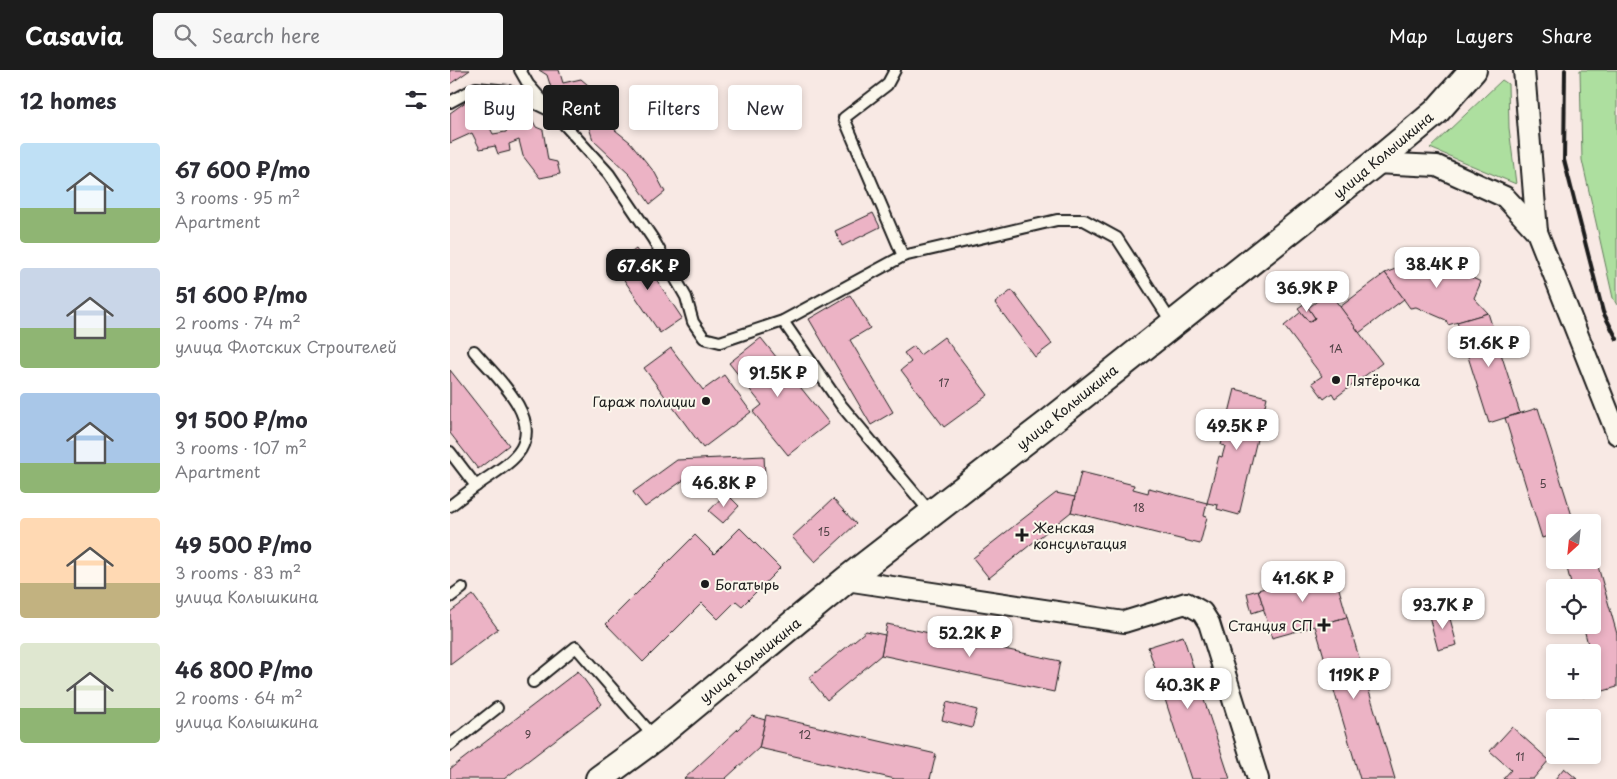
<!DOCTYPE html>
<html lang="en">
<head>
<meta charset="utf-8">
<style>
	body { margin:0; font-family:"Playpen Sans",sans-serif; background:#f7f7f7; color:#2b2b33; height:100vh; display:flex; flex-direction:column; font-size:19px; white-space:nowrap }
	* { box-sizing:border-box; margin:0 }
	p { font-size:16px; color:#7c7c81 }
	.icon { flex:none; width:28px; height:28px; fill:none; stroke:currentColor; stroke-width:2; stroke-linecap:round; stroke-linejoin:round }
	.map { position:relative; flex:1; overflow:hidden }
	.side { display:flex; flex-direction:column; background:#fff; width:450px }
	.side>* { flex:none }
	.top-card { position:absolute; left:15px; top:15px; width:475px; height:45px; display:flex; gap:10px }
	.needle { width:32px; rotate:207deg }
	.buttons { position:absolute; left:1096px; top:444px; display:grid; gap:10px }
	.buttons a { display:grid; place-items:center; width:55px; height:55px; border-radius:5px; background:#fff; box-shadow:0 2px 8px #0003; font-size:25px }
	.price { position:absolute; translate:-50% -42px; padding:0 11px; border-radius:10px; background:#fff; color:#222; font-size:16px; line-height:32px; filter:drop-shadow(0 1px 2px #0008) }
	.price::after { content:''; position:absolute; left:50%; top:30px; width:15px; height:11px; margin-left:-8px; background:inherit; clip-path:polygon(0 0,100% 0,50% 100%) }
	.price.selected { background:#1c1c1c; color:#fff }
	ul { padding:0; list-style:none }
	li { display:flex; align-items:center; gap:15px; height:125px; padding:0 20px }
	li span { display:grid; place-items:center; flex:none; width:140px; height:100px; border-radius:5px; color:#555 }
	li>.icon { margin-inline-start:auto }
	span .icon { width:60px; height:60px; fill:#fffc; stroke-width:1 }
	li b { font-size:21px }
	h2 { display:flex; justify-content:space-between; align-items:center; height:60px; padding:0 20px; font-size:21px }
	.tag { padding:0 18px; border-radius:5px; background:#fff; box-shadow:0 2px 8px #0003; font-size:18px; line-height:45px }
	.tag.selected { background:#1c1c1c; color:#fff }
	header { display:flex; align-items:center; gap:30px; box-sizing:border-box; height:70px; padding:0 25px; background:#1c1c1c; color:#fff }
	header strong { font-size:24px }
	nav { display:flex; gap:28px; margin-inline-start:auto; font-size:18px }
	.search { width:350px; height:45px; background:#f7f7f7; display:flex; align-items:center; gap:12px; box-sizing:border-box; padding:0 18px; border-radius:5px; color:#7c7c81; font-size:19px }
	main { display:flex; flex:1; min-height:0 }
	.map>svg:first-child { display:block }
	.green { fill:#addf9f; stroke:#647e5e }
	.building { fill:#ecb3c5; stroke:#1c1c1c }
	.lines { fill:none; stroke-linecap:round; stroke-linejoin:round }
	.service-casing { stroke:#1c1c1c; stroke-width:14 }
	.minor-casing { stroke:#1c1c1c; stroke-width:24 }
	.tertiary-casing { stroke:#1c1c1c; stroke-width:30 }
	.service { stroke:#fbf7ec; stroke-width:10 }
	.minor { stroke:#fbf7ec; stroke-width:20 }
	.tertiary { stroke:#fbf7ec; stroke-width:26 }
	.rail { stroke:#1c1c1c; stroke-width:4 }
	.poi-dot { fill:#1c1c1c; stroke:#fbf7ec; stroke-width:2 }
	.labels { text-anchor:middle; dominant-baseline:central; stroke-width:4; stroke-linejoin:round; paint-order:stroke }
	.number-label { font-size:11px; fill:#504246 }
	.street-label { font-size:14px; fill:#1c1c1c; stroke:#fbf7ec }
	.poi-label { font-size:14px; fill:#1c1c1c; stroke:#fbf7ec; text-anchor:start }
</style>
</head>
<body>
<header>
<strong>Casavia</strong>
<div class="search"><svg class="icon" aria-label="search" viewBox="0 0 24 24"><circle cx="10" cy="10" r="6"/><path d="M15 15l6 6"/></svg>Search here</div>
<nav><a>Map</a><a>Layers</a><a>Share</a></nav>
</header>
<main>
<section class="side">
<h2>12 homes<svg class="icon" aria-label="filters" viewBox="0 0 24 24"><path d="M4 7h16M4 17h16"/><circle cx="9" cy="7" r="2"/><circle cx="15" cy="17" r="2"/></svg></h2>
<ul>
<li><span style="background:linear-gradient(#bfe0f5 65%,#8fb573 0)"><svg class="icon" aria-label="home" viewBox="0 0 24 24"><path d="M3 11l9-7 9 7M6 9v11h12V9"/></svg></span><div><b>67 600 ₽/mo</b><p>3 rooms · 95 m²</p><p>Apartment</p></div></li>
<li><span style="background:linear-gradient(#c9d6e8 60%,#8fb573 0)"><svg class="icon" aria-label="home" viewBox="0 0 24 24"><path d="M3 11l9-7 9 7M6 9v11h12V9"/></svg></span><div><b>51 600 ₽/mo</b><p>2 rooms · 74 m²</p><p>улица Флотских Строителей</p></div></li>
<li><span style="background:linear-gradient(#a9c7e8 70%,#8fb573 0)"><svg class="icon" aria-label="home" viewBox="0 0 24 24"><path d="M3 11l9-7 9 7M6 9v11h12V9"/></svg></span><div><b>91 500 ₽/mo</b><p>3 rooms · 107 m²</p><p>Apartment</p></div></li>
<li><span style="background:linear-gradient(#ffd9b3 65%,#c2b280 0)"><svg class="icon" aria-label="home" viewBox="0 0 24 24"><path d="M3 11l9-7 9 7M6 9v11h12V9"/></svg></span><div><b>49 500 ₽/mo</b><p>3 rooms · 83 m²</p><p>улица Колышкина</p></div></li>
<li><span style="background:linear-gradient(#dfe7d0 65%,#8fb573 0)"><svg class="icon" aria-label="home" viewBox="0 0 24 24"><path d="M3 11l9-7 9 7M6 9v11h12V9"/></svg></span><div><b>46 800 ₽/mo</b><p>2 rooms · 64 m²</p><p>улица Колышкина</p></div></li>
</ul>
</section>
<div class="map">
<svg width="1167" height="709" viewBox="0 0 1167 709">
	<rect width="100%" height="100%" fill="#f8e9e4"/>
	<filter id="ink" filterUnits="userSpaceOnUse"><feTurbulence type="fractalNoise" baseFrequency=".02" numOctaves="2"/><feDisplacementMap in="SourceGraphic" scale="10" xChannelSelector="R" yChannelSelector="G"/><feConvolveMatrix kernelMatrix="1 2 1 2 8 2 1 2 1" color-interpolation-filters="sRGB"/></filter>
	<g filter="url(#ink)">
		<g class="green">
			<path d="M1130 0H1167V235L1163 228 1132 90Z"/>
			<path d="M1052 10 1058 14 1059 58 1066 114 980 78Z"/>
		</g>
		<g class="building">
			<path d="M0 0H20L0 14Z"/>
			<path d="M89 0H109L113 13 131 9 145 21 165 60 180 72 205 103 215 122 200 134 180 105 143 70 130 29 104 27 97 5Z"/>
			<path d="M31 21 41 34 35 48 43 64 56 62 59 55 54 43 69 38 74 47 82 49 86 57 93 60 98 90 107 92 110 104 90 108 73 86 69 70 59 74 60 81 48 84 45 76 30 79 22 63 0 73V43Z"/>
			<path d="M423 143 430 157 392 176 385 161Z"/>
			<path d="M186 179 232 248 210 263 164 195Z"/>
			<path d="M963 180 979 188 981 185 988 188 987 191 1006 200 1007 198 1013 201 1012 203 1031 212 1024 228 1038 243 998 255 996 250 966 237 960 238 935 203 956 195Z"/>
			<path d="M935 203 954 229 909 263 890 237Z"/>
			<path d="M562 220 602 274 585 287 545 233Z"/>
			<path d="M879 222 932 293 885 328 882 323 874 329 862 313 872 306 834 256 851 242 859 252 865 248 858 238Z"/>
			<path d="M400 225 420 258 400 270 443 342 421 355 359 249Z"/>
			<path d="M855 233 865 248 859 252 848 238Z"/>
			<path d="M1038 243 1070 343 1039 353 1007 252Z"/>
			<path d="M494 267 538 325 494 357 451 300 461 292 454 283 464 276 470 285Z"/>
			<path d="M311 268 379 353 338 385 303 342 312 335 279 293Z"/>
			<path d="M221 278 253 320 274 305 301 342 253 378 194 298Z"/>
			<path d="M0 300 59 375 28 399 0 363Z"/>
			<path d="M785 319 817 327 789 445 767 439 768 435 757 433 769 386 772 387 775 376 771 375Z"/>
			<path d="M1088 338 1124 452H1105V464L1092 468 1055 348Z"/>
			<path d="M314 386 315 406 301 404 294 411 284 408 238 407 195 437 183 422 227 390Z"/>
			<path d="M631 402 684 415 683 419 698 423 699 418 757 433 754 446 757 447 750 474 621 442Z"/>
			<path d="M276 423 289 436 273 453 259 441Z"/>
			<path d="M606 423 625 427 621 442 539 508 523 488Z"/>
			<path d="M383 429 406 454 365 492 342 467Z"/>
			<path d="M290 458 330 498 292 536 286 531 268 549 252 533 193 592 156 554 245 465 264 484Z"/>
			<path d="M1142 482H1144L1167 564V617L1133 627 1131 620H1142V582H1140L1133 555H1142V518H1122L1115 490H1142Z"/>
			<path d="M883 498 897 547 822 568 808 520Z"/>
			<path d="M808 520 814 539 802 543 797 523Z"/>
			<path d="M23 525 48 559 0 595V542Z"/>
			<path d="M998 541 1007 575 988 580 979 546Z"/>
			<path d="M897 547 945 709H910L865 556Z"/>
			<path d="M437 554 610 591 604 622 431 585Z"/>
			<path d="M416 561 435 565 431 585 377 630 359 608Z"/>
			<path d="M733 566 780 709H741L698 577Z"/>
			<path d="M128 601 152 634 54 709H0V699Z"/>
			<path d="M497 632 527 640 522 658 492 650Z"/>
			<path d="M316 645 486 684 480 709H445L309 678Z"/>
			<path d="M302 646 315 650 309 678 275 709H234Z"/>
			<path d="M1062 657 1099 690 1083 709H1053L1061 700 1040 681Z"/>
			<path d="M1114 698 1127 709H1105Z"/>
		</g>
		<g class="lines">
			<defs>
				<g id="service">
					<path d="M70 0 78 14 100 39"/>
					<path d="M445 0 437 15 394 48 453 186 607 150H634L667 168 722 253"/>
					<path d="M0 32 26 18 59 21 103 42 159 104 203 169 236 227 243 252 254 268 270 272 333 251 453 186"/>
					<path d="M333 251 391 335 481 443"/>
					<path d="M24 281C44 305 91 345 71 379 61 395 40 405 26 416"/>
					<path d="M0 382 26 416 0 436"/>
					<path d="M0 527 12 518"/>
					<path d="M83 612 126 577 205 668"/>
					<path d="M0 675 47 638"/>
				</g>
				<g id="minor">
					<path d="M1074 0 1087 162"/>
					<path d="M925 93 987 96 1055 127 1087 162 1167 364"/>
					<path d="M396 510 674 552 736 533 752 542 759 553 808 709"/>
				</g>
				<path id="tertiary" d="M149 709 205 668 396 510 601 351 925 93 986 42 1023 0"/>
			</defs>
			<use href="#service" class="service-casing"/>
			<use href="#minor" class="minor-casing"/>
			<use href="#tertiary" class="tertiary-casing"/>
			<use href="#service" class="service"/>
			<use href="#minor" class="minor"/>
			<use href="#tertiary" class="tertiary"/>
			<path class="rail" d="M1115 0 1114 90 1153 242 1167 269"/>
		</g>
	</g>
	<g class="poi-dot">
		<circle cx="886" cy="310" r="5"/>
		<circle cx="256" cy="331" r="5"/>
		<path d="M569.5 457.5h5v5h5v5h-5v5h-5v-5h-5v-5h5z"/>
		<circle cx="255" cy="514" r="5"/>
		<path d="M871.5 547.5h5v5h5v5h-5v5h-5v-5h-5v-5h5z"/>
	</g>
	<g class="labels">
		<g class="number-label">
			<text x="886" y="278">1А</text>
			<text x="494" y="312">17</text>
			<text x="1093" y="413">5</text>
			<text x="689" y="437">18</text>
			<text x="374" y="461">15</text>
			<text x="78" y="664">9</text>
			<text x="355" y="664">12</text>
			<text x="1070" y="686">11</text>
		</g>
		<g class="street-label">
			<text transform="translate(933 85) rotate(-40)">улица Колышкина</text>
			<text transform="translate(617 337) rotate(-39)">улица Колышкина</text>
			<text transform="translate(300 590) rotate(-39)">улица Колышкина</text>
		</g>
		<g class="poi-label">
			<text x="896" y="310">Пятёрочка</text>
			<text x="246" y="331" text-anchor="end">Гараж полиции</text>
			<text x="583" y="457">Женская<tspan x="583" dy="16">консультация</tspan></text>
			<text x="265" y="514">Богатырь</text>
			<text x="863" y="555" text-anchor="end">Станция СП</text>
		</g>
	</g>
</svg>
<div class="buttons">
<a><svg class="needle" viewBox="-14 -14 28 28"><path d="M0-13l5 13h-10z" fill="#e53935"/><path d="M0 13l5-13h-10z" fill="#7c7c81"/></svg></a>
<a><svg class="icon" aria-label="locate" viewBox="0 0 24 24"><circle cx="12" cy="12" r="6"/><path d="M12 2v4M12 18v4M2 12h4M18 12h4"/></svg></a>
<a>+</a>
<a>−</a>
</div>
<b class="price" style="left:987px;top:219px">38.4K ₽</b>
<b class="price selected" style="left:198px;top:221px">67.6K ₽</b>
<b class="price" style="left:857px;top:243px">36.9K ₽</b>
<b class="price" style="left:1039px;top:298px">51.6K ₽</b>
<b class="price" style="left:328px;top:328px">91.5K ₽</b>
<b class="price" style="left:787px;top:381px">49.5K ₽</b>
<b class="price" style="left:274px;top:438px">46.8K ₽</b>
<b class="price" style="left:853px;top:533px">41.6K ₽</b>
<b class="price" style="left:993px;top:560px">93.7K ₽</b>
<b class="price" style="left:520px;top:588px">52.2K ₽</b>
<b class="price" style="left:904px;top:630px">119K ₽</b>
<b class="price" style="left:738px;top:640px">40.3K ₽</b>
<div class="top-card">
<a class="tag">Buy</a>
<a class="tag selected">Rent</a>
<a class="tag">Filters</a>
<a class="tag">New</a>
</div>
</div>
</main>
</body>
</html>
